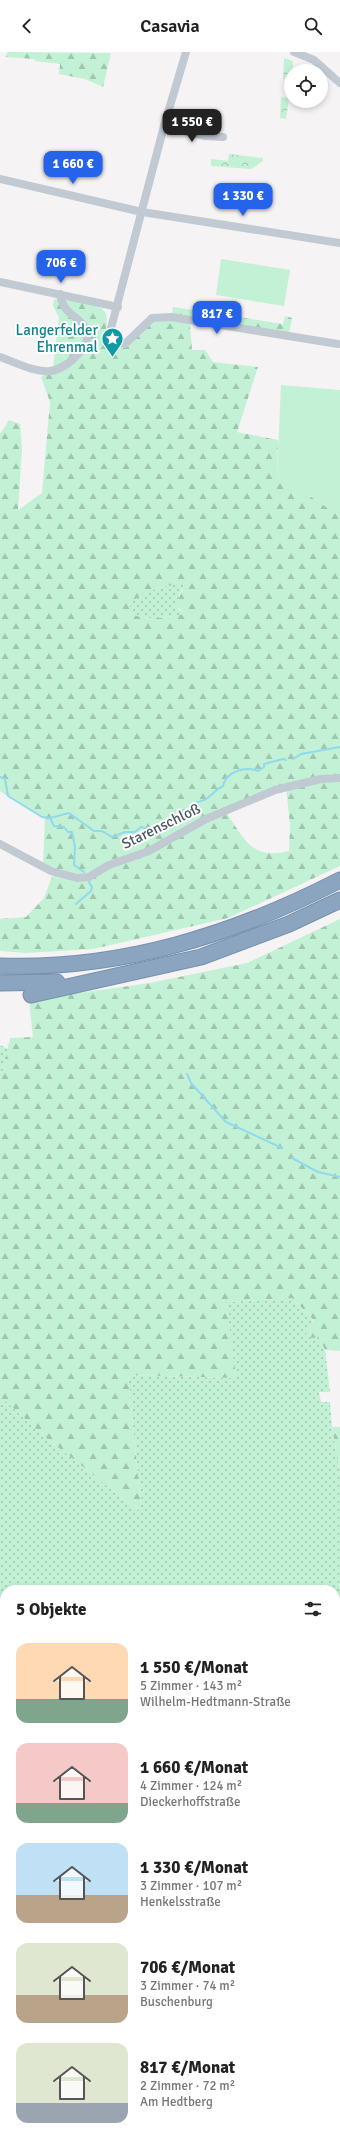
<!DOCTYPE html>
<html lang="de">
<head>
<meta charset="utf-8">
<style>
	body { margin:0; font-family:Signika,sans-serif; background:#f2f2f2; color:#222; height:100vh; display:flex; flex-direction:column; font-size:15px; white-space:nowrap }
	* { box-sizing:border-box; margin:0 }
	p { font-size:13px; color:#767676 }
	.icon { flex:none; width:22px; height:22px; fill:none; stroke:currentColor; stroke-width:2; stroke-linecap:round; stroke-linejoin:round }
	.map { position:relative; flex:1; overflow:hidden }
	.side { position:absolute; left:0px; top:1533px; width:340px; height:556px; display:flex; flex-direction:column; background:#fff; border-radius:16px 16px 0 0; box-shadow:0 2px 6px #0003 }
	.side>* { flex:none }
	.buttons { position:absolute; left:284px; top:12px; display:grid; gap:8px }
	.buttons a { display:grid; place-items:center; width:44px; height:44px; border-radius:50%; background:#fff; box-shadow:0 2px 6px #0003; font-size:20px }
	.price { position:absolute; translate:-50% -34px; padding:0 9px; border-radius:8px; background:#2563eb; color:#fff; font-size:13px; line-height:26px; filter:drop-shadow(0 1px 2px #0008) }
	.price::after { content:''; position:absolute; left:50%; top:24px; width:12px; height:9px; margin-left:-6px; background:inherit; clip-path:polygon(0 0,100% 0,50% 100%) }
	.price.active { background:#222; color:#fff }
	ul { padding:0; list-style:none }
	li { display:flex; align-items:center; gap:12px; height:100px; padding:0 16px }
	li span { display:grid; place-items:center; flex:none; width:112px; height:80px; border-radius:12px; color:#555 }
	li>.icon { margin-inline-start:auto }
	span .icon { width:48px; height:48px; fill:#fffc; stroke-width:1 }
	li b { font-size:17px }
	h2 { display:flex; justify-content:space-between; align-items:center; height:48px; padding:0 16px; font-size:17px }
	header { display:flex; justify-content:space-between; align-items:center; height:52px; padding:0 16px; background:#fff; font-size:18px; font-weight:600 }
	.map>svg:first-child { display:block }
	.grass { fill:url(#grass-dots) }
	.forest { fill:url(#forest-firs); fill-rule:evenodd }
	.park { fill:url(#park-crowns) }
	.garden { fill:#c3f1d5 }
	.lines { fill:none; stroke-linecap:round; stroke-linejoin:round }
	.stream { stroke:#90daee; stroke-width:2 }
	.motorway-casing { stroke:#7690ad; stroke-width:17 }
	.minor { stroke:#c1cad2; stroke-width:8 }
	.motorway { stroke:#8ba5c1; stroke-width:15 }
	.labels { text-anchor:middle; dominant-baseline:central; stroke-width:4; stroke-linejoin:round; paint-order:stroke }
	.culture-label { font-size:15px; fill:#0d838f; stroke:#fff; text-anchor:end }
	.street-label { font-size:15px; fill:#4a5661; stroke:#fff }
</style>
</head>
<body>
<header><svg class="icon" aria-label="back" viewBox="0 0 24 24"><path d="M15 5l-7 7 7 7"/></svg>Casavia<svg class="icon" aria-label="search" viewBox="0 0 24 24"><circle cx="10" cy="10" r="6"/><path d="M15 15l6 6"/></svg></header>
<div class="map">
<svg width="340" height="2089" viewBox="0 0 340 2089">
	<defs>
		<pattern id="grass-dots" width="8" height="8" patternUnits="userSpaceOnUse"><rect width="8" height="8" fill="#c3f1d5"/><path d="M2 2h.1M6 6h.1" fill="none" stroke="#a0c6b0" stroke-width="1.8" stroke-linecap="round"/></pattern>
		<pattern id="forest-firs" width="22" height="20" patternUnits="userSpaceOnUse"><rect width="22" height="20" fill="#c3f1d5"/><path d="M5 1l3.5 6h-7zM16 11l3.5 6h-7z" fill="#a0c6b0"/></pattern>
		<pattern id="park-crowns" width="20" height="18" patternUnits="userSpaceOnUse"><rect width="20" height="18" fill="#c3f1d5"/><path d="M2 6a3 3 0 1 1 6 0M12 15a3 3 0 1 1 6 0" fill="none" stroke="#a0c6b0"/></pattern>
	</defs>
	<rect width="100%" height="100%" fill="#f5f3f3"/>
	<g class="grass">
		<path d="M173 532H183L184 534 179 543 178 557 186 562C166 565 146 571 129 560 128 541 158 537 173 532Z"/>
		<path d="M0 993 8 997 2 1022 0 1021Z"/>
		<path d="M292 1246 311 1265 325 1298 330 1340H319L321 1350H330L332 1375 340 1422V1569L335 1568V1538H5V1716L0 1719V1344L45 1385 138 1458 141 1454 128 1323 235 1326 226 1250Z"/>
		<path d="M335 1688 340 1690V2089H151L164 2084H335Z"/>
		<path d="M0 1732 5 1746V1768L0 1769Z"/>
	</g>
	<g class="forest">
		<path d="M7 0 103 1H111L103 35 85 27 59 22 60 12 35 9V7L6 5Z"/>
		<path d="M54 247C66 248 98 250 105 260 112 270 94 295 123 294L147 272 158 267 171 269 173 255 283 272 285 264 292 266 289 281 192 267 190 273 192 298H205L213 310 258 315 237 380 278 388 277 422 340 464V814L228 866 93 897 26 901 0 899V867L26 865 44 846 53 822 43 812 45 767 0 739V382L9 368 20 372 22 397 18 458 42 441 50 350 41 325 53 316 59 266 53 253ZM183 532 184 534 176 553 185 562C166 565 146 571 129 560 128 541 167 533 183 532ZM286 735 290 773 289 799C251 808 245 788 226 760Z"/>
		<path d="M340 867V1299L325 1298 319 1285 312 1286 306 1283 307 1274 314 1270 311 1265 292 1246 226 1250 236 1326 128 1323 141 1454 138 1458 45 1385 0 1344V1021L2 1022 10 986 33 985 29 948 150 931 247 911Z"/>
		<path d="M332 1375H340V1422Z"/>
		<path d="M5 1716V1746L0 1732V1719Z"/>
		<path d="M5 1768V2084H164L151 2089H0V1769Z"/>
	</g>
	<g class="park">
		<path d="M284 6 293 9 291 28 283 27Z"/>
		<path d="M281 45 289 46 286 67 280 66Z"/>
		<path d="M229 102 263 106V109L251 117 211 114V107L228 109Z"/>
	</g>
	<g class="garden">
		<path d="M221 207 290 218 284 254 216 243Z"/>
		<path d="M281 333 340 338V464L277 422Z"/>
	</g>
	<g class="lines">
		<g class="stream">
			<path d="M293 707 301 702 340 695"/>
			<path d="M0 725 5 727 8 744 42 765 50 766 69 761 94 779H102L112 785 125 780H135L141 775 145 776 150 782H160L165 775 172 776 179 770 181 766 179 762 183 758H191L194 751C212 748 209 741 223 734 226 719 246 714 258 719L264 715V712L283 707 286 708"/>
			<path d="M50 766 54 774 64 775 68 780H72L75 795 74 813 84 820"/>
			<path d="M76 852 91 839 92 835 89 830"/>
			<path d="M187 1022 191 1031 226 1070 282 1096"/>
			<path d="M292 1106 318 1120 340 1125"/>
			<path d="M0 1945 5 1946"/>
			<path d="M335 1961 340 1959"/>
		</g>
		<defs>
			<g id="motorway">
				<path d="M0 914C121 918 233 883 340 828"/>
				<path d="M0 931 57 930"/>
				<path d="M31 943 201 905 289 872 340 848"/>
			</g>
		</defs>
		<use href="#motorway" class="motorway-casing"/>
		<g class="minor">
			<path d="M186 0 164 74 110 280 114 288 125 292 152 266 171 265 338 292"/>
			<path d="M294 0 314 8 340 31"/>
			<path d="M164 74 205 84 223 85"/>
			<path d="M0 127 142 160 340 191"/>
			<path d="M0 230 118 255"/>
			<path d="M0 305C34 317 52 332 80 300 86 294 89 287 86 278 80 262 64 266 60 242"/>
			<path d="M0 792 51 819 77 826 89 825 109 813 149 799 206 767 275 738 321 727 340 726"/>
			<path d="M335 1685 340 1687"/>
		</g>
		<use href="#motorway" class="motorway"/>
	</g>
	<defs>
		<symbol id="sight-pin" viewBox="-11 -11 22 30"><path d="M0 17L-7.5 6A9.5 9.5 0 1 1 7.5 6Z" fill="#0f9aa8" stroke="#fff"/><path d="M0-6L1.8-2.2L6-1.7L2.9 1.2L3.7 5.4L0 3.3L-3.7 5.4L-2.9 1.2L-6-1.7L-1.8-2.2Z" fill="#fff"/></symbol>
	</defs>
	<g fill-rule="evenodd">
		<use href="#sight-pin" x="100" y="274" width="25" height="34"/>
	</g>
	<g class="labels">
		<g class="culture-label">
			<text x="98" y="278">Langerfelder<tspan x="98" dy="17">Ehrenmal</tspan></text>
		</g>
		<g class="street-label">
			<text transform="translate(161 774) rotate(-26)">Starenschloß</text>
		</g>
	</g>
</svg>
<div class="buttons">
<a><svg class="icon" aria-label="locate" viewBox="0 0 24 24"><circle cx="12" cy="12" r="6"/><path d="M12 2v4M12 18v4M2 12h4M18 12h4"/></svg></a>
</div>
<b class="price active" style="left:192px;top:91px">1 550 €</b>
<b class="price" style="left:73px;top:133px">1 660 €</b>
<b class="price" style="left:243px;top:165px">1 330 €</b>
<b class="price" style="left:61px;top:232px">706 €</b>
<b class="price" style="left:217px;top:283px">817 €</b>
<section class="side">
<h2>5 Objekte<svg class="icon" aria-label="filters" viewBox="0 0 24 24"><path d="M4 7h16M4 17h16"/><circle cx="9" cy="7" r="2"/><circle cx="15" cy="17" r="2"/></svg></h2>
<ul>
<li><span style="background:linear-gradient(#ffd9b3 70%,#7fa58c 0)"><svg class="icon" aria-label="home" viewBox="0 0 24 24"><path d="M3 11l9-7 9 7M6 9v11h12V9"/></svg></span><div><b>1 550 €/Monat</b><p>5 Zimmer · 143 m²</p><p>Wilhelm-Hedtmann-Straße</p></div></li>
<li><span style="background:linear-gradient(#f6c9c9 75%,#7fa58c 0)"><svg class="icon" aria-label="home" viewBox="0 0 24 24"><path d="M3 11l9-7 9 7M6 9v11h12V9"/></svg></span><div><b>1 660 €/Monat</b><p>4 Zimmer · 124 m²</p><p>Dieckerhoffstraße</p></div></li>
<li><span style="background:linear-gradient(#bfe0f5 65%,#b9a48a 0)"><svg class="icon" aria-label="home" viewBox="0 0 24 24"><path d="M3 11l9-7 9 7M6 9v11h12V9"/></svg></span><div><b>1 330 €/Monat</b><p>3 Zimmer · 107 m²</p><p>Henkelsstraße</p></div></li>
<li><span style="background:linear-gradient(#dfe7d0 65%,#b9a48a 0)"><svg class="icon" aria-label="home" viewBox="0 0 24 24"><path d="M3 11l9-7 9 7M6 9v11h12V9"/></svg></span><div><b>706 €/Monat</b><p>3 Zimmer · 74 m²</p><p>Buschenburg</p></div></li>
<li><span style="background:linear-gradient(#dfe7d0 75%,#9aa5b1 0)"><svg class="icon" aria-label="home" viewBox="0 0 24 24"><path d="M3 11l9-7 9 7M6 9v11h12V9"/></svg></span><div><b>817 €/Monat</b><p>2 Zimmer · 72 m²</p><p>Am Hedtberg</p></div></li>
</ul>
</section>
</div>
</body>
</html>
